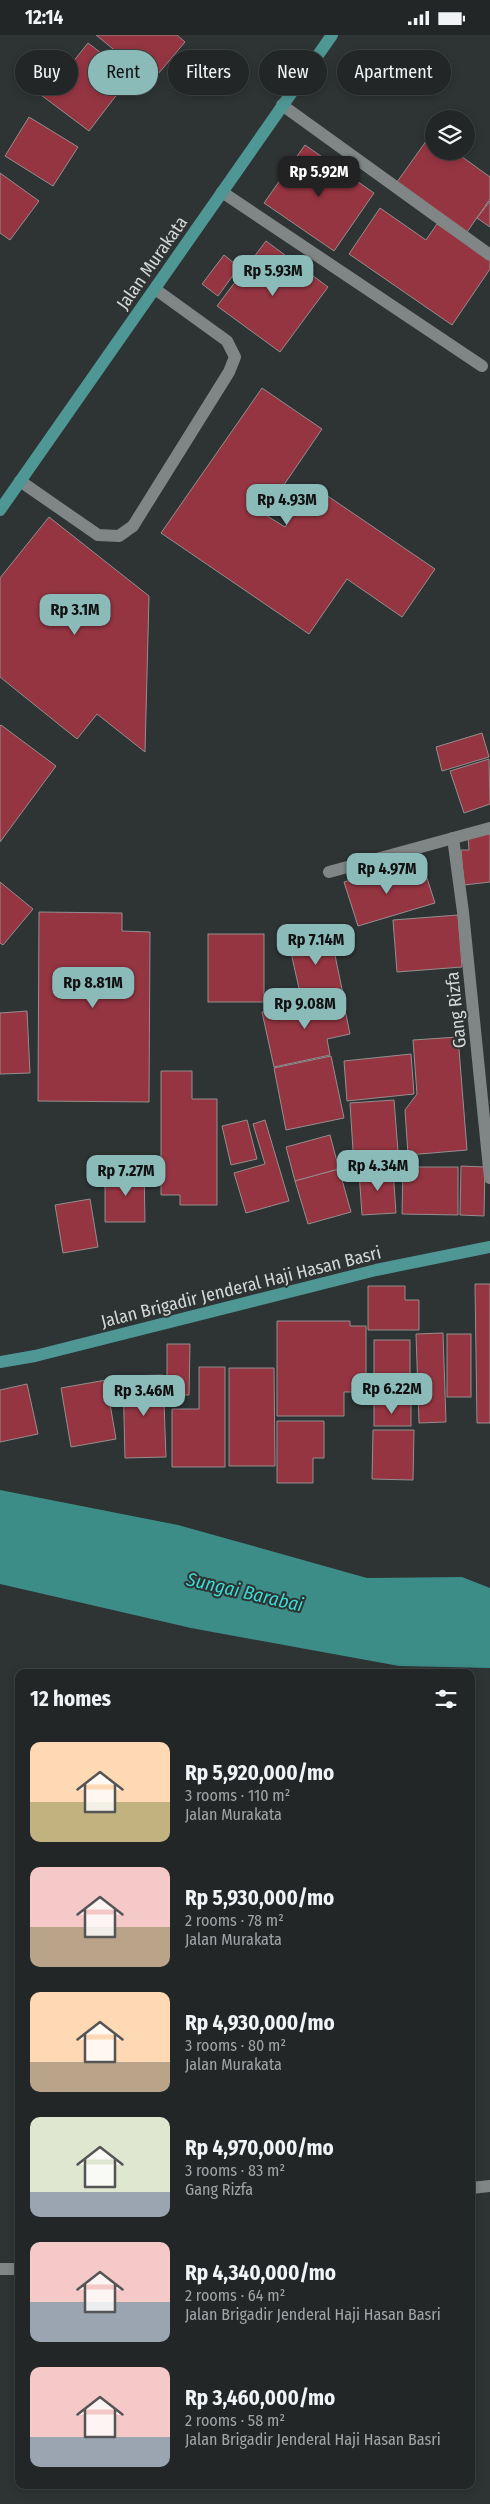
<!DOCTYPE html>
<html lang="en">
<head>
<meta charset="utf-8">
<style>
	body { margin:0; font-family:"Fira Sans Condensed",sans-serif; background:#2e3232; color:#f1f3f6; height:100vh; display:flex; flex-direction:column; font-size:19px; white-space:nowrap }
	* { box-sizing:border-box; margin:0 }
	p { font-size:16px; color:#a2a5a7 }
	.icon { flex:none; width:28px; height:28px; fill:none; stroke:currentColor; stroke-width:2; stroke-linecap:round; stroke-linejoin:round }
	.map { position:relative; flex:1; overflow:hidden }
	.sheet { position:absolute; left:15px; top:1634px; width:460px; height:820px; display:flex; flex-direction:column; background:#222626; border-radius:10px; box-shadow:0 2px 8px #0003,0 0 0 1px #3f4343 }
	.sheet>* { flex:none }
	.guide { position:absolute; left:15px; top:15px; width:460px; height:45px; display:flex; gap:10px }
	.controls { position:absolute; left:425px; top:75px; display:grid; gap:10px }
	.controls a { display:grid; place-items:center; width:50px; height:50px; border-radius:50%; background:#222626; box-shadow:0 2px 8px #0003,0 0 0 1px #3f4343; font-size:25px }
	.price { position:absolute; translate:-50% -42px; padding:0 11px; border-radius:10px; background:#8bbbb9; color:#111; font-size:16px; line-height:32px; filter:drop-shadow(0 1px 2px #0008) }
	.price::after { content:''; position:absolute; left:50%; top:30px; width:15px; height:11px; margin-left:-8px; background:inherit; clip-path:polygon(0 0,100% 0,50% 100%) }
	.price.current { background:#222; color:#fff }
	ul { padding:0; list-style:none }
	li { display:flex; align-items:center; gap:15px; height:125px; padding:0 15px }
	li span { display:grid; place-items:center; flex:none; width:140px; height:100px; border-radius:10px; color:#555 }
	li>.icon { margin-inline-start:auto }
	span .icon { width:60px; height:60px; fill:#fffc; stroke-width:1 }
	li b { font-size:21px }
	h2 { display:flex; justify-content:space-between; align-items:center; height:60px; padding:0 15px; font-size:21px }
	.tag { padding:0 18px; border-radius:22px; background:#222626; box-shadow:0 2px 8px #0003,0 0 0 1px #3f4343; font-size:18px; line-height:45px }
	.tag.current { background:#8bbbb9; color:#111 }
	.status { display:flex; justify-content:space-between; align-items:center; height:35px; padding:0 25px; background:#222626; direction:ltr }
	.status svg { height:14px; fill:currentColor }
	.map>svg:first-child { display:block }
	.water { fill:#3c8c88 }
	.building { fill:#953542; stroke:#958e8f }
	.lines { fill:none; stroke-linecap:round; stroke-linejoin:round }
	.minor { stroke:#7f8685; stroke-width:12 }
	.major { stroke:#4e9795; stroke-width:12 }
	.labels { text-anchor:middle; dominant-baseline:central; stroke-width:4; stroke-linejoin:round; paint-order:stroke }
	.street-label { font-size:18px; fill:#d4d8d7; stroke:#2e3333 }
	.water-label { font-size:19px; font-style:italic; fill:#3adbd5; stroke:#2e3333 }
</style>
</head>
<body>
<div class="status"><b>12:14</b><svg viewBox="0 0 49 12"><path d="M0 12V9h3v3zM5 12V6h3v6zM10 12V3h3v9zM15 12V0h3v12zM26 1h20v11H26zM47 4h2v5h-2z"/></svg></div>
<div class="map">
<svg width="490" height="2469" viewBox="0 0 490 2469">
	<rect width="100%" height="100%" fill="#2e3333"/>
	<path class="water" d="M0 1455 178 1490 367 1543 462 1542 490 1553V1633L399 1631 191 1593 0 1549Z"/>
	<g class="building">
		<path d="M96 0H177L185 7 152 46Z"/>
		<path d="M88 8 131 41 89 96 25 48 47 18 68 33Z"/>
		<path d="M29 82 78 112 53 151 5 121Z"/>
		<path d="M434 95V116H454L490 142V164L467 197 397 147Z"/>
		<path d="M305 110 374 158 334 216 264 168Z"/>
		<path d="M0 138 39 166 10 205 0 198Z"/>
		<path d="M490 166V192L477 183Z"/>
		<path d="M380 173 426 205 437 189 490 225V234L452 290 349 219Z"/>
		<path d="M266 206 328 252 280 317 217 271Z"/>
		<path d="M224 220 239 232 218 261 202 249Z"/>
		<path d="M262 353 322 394 264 479 285 492 313 451 435 534 402 582 347 544 309 599 161 498Z"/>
		<path d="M49 482 149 561 145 717 97 679 77 704 0 642V543Z"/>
		<path d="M1 690 56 731 0 807V691Z"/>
		<path d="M482 698 489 722 442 736 436 712Z"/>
		<path d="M489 724 490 769 464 778 450 736Z"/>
		<path d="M490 799V847L464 850 461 815H469L468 801Z"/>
		<path d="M399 830 403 844 425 837 435 868 358 891 344 847Z"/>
		<path d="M0 847 33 874 3 910 0 908Z"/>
		<path d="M39 877 122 878V896L150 897 149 1067 38 1066Z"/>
		<path d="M458 880 462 932 397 937 393 885Z"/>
		<path d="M330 896 343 959 302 967 288 904Z"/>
		<rect x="208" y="899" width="56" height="68"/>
		<path d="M342 960 350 999 327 1004 330 1020 274 1032 262 977Z"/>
		<path d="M27 976 30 1038 0 1039V978Z"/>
		<path d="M458 1002 467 1115 408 1120 405 1075 417 1059 413 1005Z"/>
		<path d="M411 1019 414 1059 347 1066 344 1026Z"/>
		<path d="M331 1021 344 1083 286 1095 274 1033Z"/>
		<path d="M161 1036H192V1064H217V1170H180V1160H161Z"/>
		<path d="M394 1065 399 1129 354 1131 350 1068Z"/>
		<path d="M247 1085 257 1124 231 1130 222 1091Z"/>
		<path d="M265 1085 289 1166 246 1178 234 1138 265 1129 253 1089Z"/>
		<path d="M330 1100 339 1134 295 1146 286 1112Z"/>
		<path d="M461 1131 485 1132 484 1181 460 1180Z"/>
		<path d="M122 1132H144L145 1187H105V1148L123 1147Z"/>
		<path d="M403 1132H458V1180L402 1179Z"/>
		<path d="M339 1134 351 1177 308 1189 295 1146Z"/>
		<path d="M393 1135 396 1178 362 1180 359 1137Z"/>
		<path d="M90 1164 98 1212 63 1218 55 1170Z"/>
		<path d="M475 1249H490V1388H477Z"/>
		<path d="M368 1251H405V1265H419V1295H368Z"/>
		<path d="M277 1286H350V1291H366V1357H344V1381H277Z"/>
		<path d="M443 1298 446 1387 419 1388 416 1299Z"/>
		<rect x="447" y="1299" width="24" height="63"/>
		<rect x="374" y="1305" width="36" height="57"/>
		<path d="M167 1309H190L189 1360H167Z"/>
		<path d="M199 1332H225V1432H172V1374H199Z"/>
		<path d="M229 1333H274L275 1431H229Z"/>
		<path d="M163 1340 166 1422 125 1423 123 1341Z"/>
		<path d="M106 1345 116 1404 71 1412 61 1353Z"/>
		<path d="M27 1349 38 1399 0 1407V1355Z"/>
		<rect x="374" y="1369" width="37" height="22"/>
		<path d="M277 1386H324V1423H313V1448H277Z"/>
		<path d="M373 1395H414L413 1445 372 1444Z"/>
	</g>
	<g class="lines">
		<g class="minor">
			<path d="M282 70 490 220"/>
			<path d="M222 157 482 331"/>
			<path d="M20 446 98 500 119 501 133 491 229 337 235 322 227 306 155 254"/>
			<path d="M453 803 463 877 490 1143"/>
			<path d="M329 837 490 793"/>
			<path d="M471 2153 490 2151"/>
			<path d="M0 2234H19"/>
		</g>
		<g class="major">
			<path d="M0 475 332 0"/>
			<path d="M0 1327 35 1321 376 1235 490 1212"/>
		</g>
	</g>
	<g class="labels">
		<g class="street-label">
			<text transform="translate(152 228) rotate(-55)">Jalan Murakata</text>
			<text transform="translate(456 975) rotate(-96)">Gang Rizfa</text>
			<text transform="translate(241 1252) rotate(-14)">Jalan Brigadir Jenderal Haji Hasan Basri</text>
		</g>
		<g class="water-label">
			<text transform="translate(245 1557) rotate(13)">Sungai Barabai</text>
		</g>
	</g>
</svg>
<div class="controls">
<a><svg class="icon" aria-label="layers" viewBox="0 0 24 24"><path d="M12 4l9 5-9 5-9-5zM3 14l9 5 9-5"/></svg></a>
</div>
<b class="price current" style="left:319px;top:163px">Rp 5.92M</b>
<b class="price" style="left:273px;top:262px">Rp 5.93M</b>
<b class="price" style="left:287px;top:491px">Rp 4.93M</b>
<b class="price" style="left:75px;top:601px">Rp 3.1M</b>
<b class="price" style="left:387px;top:860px">Rp 4.97M</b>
<b class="price" style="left:316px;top:931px">Rp 7.14M</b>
<b class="price" style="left:93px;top:974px">Rp 8.81M</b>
<b class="price" style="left:305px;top:995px">Rp 9.08M</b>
<b class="price" style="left:378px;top:1157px">Rp 4.34M</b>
<b class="price" style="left:126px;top:1162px">Rp 7.27M</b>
<b class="price" style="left:392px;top:1380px">Rp 6.22M</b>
<b class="price" style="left:144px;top:1382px">Rp 3.46M</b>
<div class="guide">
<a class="tag">Buy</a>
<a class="tag current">Rent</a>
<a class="tag">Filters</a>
<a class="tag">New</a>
<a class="tag">Apartment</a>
</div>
<section class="sheet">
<h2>12 homes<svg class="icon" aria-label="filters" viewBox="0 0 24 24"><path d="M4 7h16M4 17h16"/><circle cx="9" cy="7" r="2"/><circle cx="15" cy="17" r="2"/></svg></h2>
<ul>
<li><span style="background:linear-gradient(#ffd9b3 60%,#c2b280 0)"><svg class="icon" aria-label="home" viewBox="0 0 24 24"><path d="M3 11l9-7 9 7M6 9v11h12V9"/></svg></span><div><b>Rp 5,920,000/mo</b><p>3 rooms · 110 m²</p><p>Jalan Murakata</p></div></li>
<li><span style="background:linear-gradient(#f6c9c9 60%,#b9a48a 0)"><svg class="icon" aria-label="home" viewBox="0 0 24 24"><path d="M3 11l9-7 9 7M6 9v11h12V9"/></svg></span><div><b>Rp 5,930,000/mo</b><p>2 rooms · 78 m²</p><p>Jalan Murakata</p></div></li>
<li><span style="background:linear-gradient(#ffd9b3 70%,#b9a48a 0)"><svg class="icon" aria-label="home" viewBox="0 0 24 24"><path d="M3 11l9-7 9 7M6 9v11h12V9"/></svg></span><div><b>Rp 4,930,000/mo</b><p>3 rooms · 80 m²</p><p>Jalan Murakata</p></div></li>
<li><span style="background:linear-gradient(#dfe7d0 75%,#9aa5b1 0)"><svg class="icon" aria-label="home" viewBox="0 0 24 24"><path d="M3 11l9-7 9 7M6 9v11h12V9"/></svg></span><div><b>Rp 4,970,000/mo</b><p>3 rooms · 83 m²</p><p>Gang Rizfa</p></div></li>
<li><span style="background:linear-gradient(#f6c9c9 60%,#9aa5b1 0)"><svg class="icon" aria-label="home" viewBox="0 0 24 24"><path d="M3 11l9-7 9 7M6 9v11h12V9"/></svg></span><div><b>Rp 4,340,000/mo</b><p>2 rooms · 64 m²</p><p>Jalan Brigadir Jenderal Haji Hasan Basri</p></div></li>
<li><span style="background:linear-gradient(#f6c9c9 70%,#9aa5b1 0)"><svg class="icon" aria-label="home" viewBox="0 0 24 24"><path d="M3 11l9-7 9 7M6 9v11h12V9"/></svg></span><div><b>Rp 3,460,000/mo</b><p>2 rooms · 58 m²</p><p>Jalan Brigadir Jenderal Haji Hasan Basri</p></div></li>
</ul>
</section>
</div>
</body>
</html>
